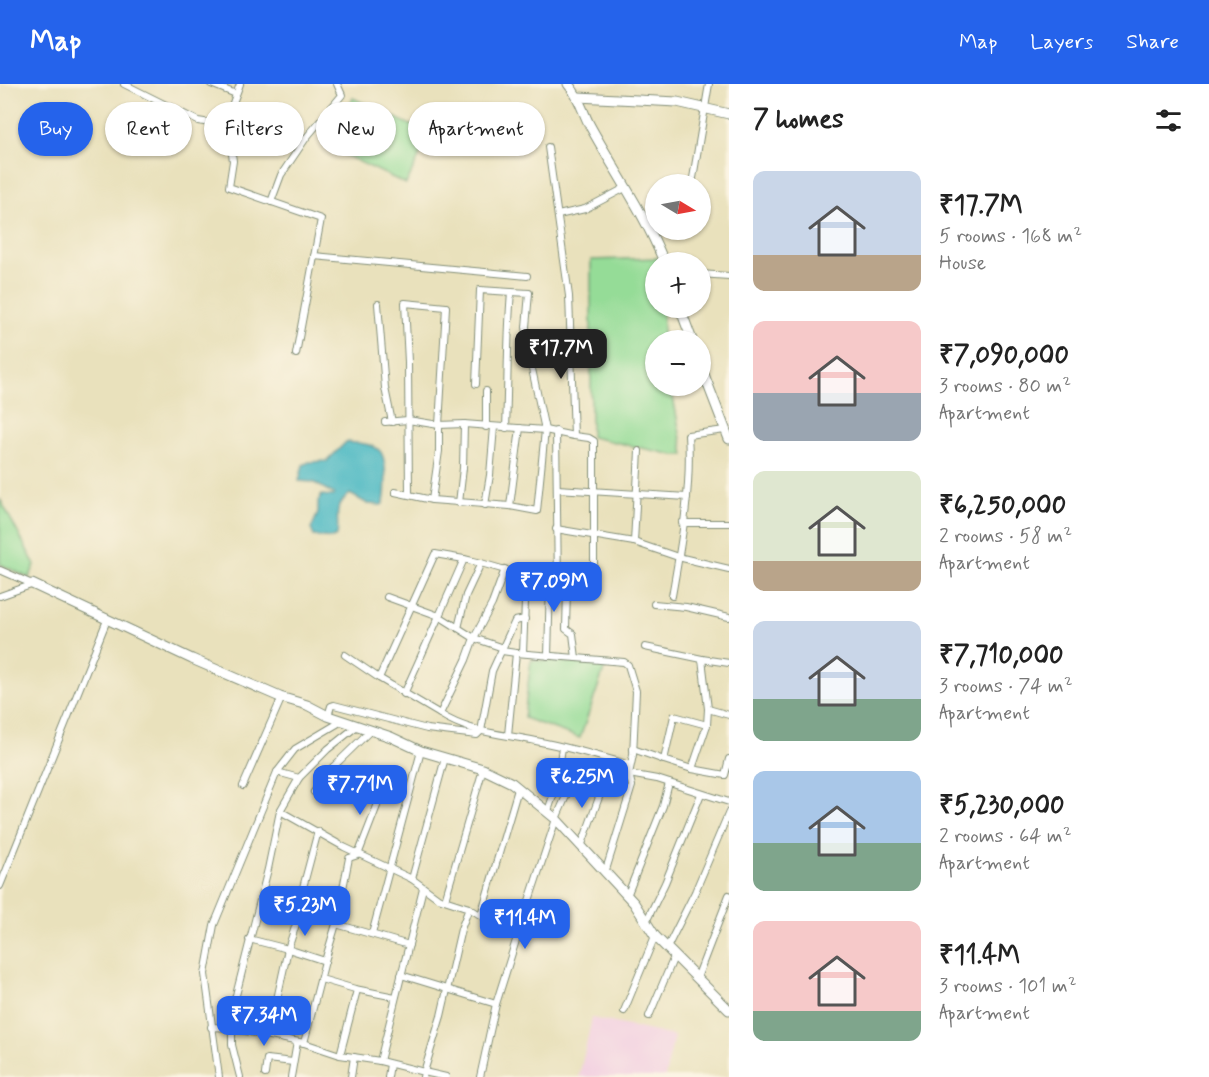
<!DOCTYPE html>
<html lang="en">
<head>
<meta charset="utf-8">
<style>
	body { margin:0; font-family:Mynerve,sans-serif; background:#f2f2f2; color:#222; height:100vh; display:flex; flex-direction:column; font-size:22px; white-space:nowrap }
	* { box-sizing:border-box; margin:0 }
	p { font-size:20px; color:#767676 }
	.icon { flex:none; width:33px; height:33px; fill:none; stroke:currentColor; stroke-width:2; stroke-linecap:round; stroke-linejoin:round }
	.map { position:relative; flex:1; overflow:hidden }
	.details { display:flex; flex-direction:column; background:#fff; width:480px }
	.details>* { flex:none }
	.guide { position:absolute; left:18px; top:18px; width:570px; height:54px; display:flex; gap:12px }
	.needle { width:39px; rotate:100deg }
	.buttons { position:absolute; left:645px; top:90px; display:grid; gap:12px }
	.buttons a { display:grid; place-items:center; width:66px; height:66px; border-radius:50%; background:#fff; box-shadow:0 2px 4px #0004; font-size:30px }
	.price { position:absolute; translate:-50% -51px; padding:0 14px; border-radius:12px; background:#2563eb; color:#fff; font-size:20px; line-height:39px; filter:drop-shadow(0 2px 3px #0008) }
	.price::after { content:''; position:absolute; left:50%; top:36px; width:18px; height:14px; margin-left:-9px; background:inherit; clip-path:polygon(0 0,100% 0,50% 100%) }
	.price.on { background:#222; color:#fff }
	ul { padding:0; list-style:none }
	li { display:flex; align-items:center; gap:18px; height:150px; padding:0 24px }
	li span { display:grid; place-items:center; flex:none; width:168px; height:120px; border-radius:12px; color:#555 }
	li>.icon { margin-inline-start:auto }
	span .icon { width:72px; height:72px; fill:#fffc; stroke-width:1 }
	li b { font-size:26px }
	h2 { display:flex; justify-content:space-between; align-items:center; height:72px; padding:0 24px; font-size:26px }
	.tag { padding:0 21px; border-radius:27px; background:#fff; box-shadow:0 2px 4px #0004; font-size:21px; line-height:54px }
	.tag.on { background:#2563eb; color:#fff }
	header { display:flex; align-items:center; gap:36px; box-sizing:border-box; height:84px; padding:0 30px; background:#2563eb; color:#fff }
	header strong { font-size:28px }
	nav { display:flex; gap:33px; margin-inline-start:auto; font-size:21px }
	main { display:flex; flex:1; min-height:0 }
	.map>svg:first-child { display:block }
	.built { fill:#f2cfe1 }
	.green { fill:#95dc97; stroke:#5a8c66; stroke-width:1.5 }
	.water { fill:#4ab8c2; stroke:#347a7b; stroke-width:1.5 }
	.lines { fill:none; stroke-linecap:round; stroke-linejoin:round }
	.street-casing { stroke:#848f78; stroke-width:8 }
	.secondary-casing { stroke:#848f78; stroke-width:11 }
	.street { stroke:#fff; stroke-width:6 }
	.secondary { stroke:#fff; stroke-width:9 }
</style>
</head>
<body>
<header>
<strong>Map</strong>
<nav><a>Map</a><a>Layers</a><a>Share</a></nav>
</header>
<main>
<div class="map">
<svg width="729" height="993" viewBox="0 0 729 993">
	<rect width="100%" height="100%" fill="#fcf5e5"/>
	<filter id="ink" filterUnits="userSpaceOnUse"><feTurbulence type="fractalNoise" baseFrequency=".0167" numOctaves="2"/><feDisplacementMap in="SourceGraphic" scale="12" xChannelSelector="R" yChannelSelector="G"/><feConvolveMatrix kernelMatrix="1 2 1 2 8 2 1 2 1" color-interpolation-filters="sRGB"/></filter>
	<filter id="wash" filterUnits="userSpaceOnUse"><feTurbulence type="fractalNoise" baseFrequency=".008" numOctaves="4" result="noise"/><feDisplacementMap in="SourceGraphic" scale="24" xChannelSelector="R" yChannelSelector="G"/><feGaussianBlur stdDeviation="1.35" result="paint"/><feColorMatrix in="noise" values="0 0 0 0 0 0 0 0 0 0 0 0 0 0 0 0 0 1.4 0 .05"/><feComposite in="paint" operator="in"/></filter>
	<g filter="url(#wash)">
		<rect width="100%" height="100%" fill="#e9e1bc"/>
		<path class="built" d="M592 934 674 952 665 993H579Z"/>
		<g class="green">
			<path d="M353 14 430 50 406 100 330 64Z"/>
			<path d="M658 174 659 178H656V224H663V256H656V302H671L684 371H674L591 353V176Z"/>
			<path d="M0 415 35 481 29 494 0 480Z"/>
			<path d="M531 576 606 580 580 654 524 634Z"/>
		</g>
		<path class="water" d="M346 358C356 359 371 359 379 366 388 374 386 408 384 419L381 421 368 420 350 410C331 425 340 432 337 452L332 454 314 452 311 445 318 429V417L322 411 333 412 334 410 313 398 299 397 303 381 309 378 327 377Z"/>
	</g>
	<g filter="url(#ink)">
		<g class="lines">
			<defs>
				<g id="street">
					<path d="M124 0 198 37 228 42"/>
					<path d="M211 0 236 10"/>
					<path d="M240 0 227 35 233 77 229 103 321 135 296 270"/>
					<path d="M692 100 709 0"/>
					<path d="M271 118 281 91 306 54 342 11 337 0"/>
					<path d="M558 131 585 125 625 104"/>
					<path d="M666 146H683"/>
					<path d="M314 172 527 192"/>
					<path d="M700 190 729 192"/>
					<path d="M378 220 385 304 392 338"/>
					<path d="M476 300 480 206 511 208C507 253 508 298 506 344"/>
					<path d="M385 338 408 336 439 341V367L432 416"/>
					<path d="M486 343V307"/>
					<path d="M556 347 558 502"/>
					<path d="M574 352 589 354 594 357V490"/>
					<path d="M557 405 687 413"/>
					<path d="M395 408 432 416 510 422 537 427 545 346 532 285 526 243 529 209 511 208"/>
					<path d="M409 410 408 278 405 219 446 223 439 341 464 340 545 346 574 352 569 212 548 63"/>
					<path d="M459 419 463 384 464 340"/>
					<path d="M485 421 490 391 494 343"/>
					<path d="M510 422 520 344"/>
					<path d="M682 439H729"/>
					<path d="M556 445 634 458 678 473 729 485"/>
					<path d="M634 458 639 367"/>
					<path d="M0 486 32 500"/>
					<path d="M526 492 567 504 566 545 573 550 576 574"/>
					<path d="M0 512 31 501"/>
					<path d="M672 512C681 460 692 404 688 351L725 346"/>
					<path d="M387 513 439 532 464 475 481 479"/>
					<path d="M654 520 686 523 729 533"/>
					<path d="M458 544 466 511 481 479 526 492 523 569"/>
					<path d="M645 563 702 575"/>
					<path d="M503 564 474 554 492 520 505 485"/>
					<path d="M502 567 516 569 508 651"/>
					<path d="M516 569 624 578 628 581 636 607 633 671 629 690 657 695 729 718"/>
					<path d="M345 571 379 594 440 630"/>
					<path d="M548 572 550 498"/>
					<path d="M729 579 702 575 708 625 707 641 674 632 664 676 692 685 725 691 729 675"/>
					<path d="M379 594 435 470 464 475"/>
					<path d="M404 610 439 532 474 554 466 576 440 630C469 649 503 650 536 657 568 663 599 672 630 681"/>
					<path d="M708 625 729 631"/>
					<path d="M328 632 331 622 334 621 427 645 477 651 481 647 492 587 515 537 525 535"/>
					<path d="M633 665 664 676"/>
					<path d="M333 683 383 700 410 706"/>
					<path d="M692 685 707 641"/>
					<path d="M277 688 299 694"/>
					<path d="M243 702 282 613"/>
					<path d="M314 708 333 683 371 646"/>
					<path d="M280 727 344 763 412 795 438 814 469 824 491 838 518 850"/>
					<path d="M548 727 557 700 562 663"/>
					<path d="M581 763 606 694"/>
					<path d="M605 789 632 702 630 694"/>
					<path d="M412 795 445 674"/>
					<path d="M0 802 107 536"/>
					<path d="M627 812 663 722 669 699"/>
					<path d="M445 816 483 685"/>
					<path d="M481 831 518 705"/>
					<path d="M646 838 665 799 701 710"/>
					<path d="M336 840 409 861"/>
					<path d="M372 850 421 667"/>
					<path d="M249 855 288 865 325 877 336 840 349 774 358 771 377 722 383 700"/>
					<path d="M667 864 695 808 729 728"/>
					<path d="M401 891 496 920"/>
					<path d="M697 894 729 811"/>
					<path d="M321 895 355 905 395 913"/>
					<path d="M624 927 655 852"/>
					<path d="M649 932 674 873"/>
					<path d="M211 943 231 944 304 959 340 971 380 977 424 988 423 993"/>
					<path d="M269 952 288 865 297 837 301 811 318 747"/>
					<path d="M304 959 325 877"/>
					<path d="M340 971 357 906"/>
					<path d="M380 977 423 804"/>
					<path d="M265 990 267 975 293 978"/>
					<path d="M219 993 205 890 214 841 277 688 295 665 342 637"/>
					<path d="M240 993 232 961V927L268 785 280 727 299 694 328 665 357 642"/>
					<path d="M291 993 297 958"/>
					<path d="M351 993 354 973"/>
					<path d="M388 993 390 980"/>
					<path d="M446 993 424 988 441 932 461 845 469 824"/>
					<path d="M480 993 496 920 518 850 556 735 577 687 583 684 606 694 630 695"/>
				</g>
				<g id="secondary">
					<path d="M568 0C579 12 582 26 589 40 614 86 645 130 664 178"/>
					<path d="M578 13 677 18 729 30"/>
					<path d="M680 224 692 256"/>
					<path d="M700 280 729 355"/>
					<path d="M32 500 192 575 280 613 307 621 328 632 391 653 421 667 483 685 512 699 556 735 634 819 655 852 729 926"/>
				</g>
			</defs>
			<use href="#street" class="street-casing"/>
			<use href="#secondary" class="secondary-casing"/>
			<use href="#street" class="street"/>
			<use href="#secondary" class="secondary"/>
		</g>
	</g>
</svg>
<div class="buttons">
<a><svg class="needle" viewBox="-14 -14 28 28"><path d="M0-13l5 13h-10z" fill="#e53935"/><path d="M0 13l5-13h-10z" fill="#767676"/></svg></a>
<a>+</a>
<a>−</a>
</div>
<b class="price on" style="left:561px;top:296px">₹17.7M</b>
<b class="price" style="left:554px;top:529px">₹7.09M</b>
<b class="price" style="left:582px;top:725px">₹6.25M</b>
<b class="price" style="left:360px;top:732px">₹7.71M</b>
<b class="price" style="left:305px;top:853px">₹5.23M</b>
<b class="price" style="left:525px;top:866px">₹11.4M</b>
<b class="price" style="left:264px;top:963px">₹7.34M</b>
<div class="guide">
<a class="tag on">Buy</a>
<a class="tag">Rent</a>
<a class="tag">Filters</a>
<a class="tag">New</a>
<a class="tag">Apartment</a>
</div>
</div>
<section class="details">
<h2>7 homes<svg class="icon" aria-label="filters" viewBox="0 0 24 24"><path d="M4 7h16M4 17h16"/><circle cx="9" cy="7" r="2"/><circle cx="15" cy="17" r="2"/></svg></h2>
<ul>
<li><span style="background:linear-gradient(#c9d6e8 70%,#b9a48a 0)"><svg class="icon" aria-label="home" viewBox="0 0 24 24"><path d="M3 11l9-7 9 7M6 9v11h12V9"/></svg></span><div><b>₹17.7M</b><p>5 rooms · 168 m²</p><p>House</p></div></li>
<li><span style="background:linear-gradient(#f6c9c9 60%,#9aa5b1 0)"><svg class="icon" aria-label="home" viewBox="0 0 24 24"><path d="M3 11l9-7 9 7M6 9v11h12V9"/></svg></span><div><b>₹7,090,000</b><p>3 rooms · 80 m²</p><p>Apartment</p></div></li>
<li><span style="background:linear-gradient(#dfe7d0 75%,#b9a48a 0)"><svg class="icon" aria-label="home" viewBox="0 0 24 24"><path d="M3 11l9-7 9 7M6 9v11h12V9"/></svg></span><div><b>₹6,250,000</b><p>2 rooms · 58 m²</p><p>Apartment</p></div></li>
<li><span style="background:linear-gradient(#c9d6e8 65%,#7fa58c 0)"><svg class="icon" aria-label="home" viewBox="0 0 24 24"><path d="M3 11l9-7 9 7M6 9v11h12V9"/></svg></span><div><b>₹7,710,000</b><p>3 rooms · 74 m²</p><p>Apartment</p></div></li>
<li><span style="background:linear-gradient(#a9c7e8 60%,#7fa58c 0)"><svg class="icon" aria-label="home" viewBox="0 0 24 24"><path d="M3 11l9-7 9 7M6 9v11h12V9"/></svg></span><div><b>₹5,230,000</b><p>2 rooms · 64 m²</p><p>Apartment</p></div></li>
<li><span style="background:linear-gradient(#f6c9c9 75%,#7fa58c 0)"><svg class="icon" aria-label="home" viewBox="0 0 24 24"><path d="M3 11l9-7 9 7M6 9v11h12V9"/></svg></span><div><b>₹11.4M</b><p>3 rooms · 101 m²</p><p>Apartment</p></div></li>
</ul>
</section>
</main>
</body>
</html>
